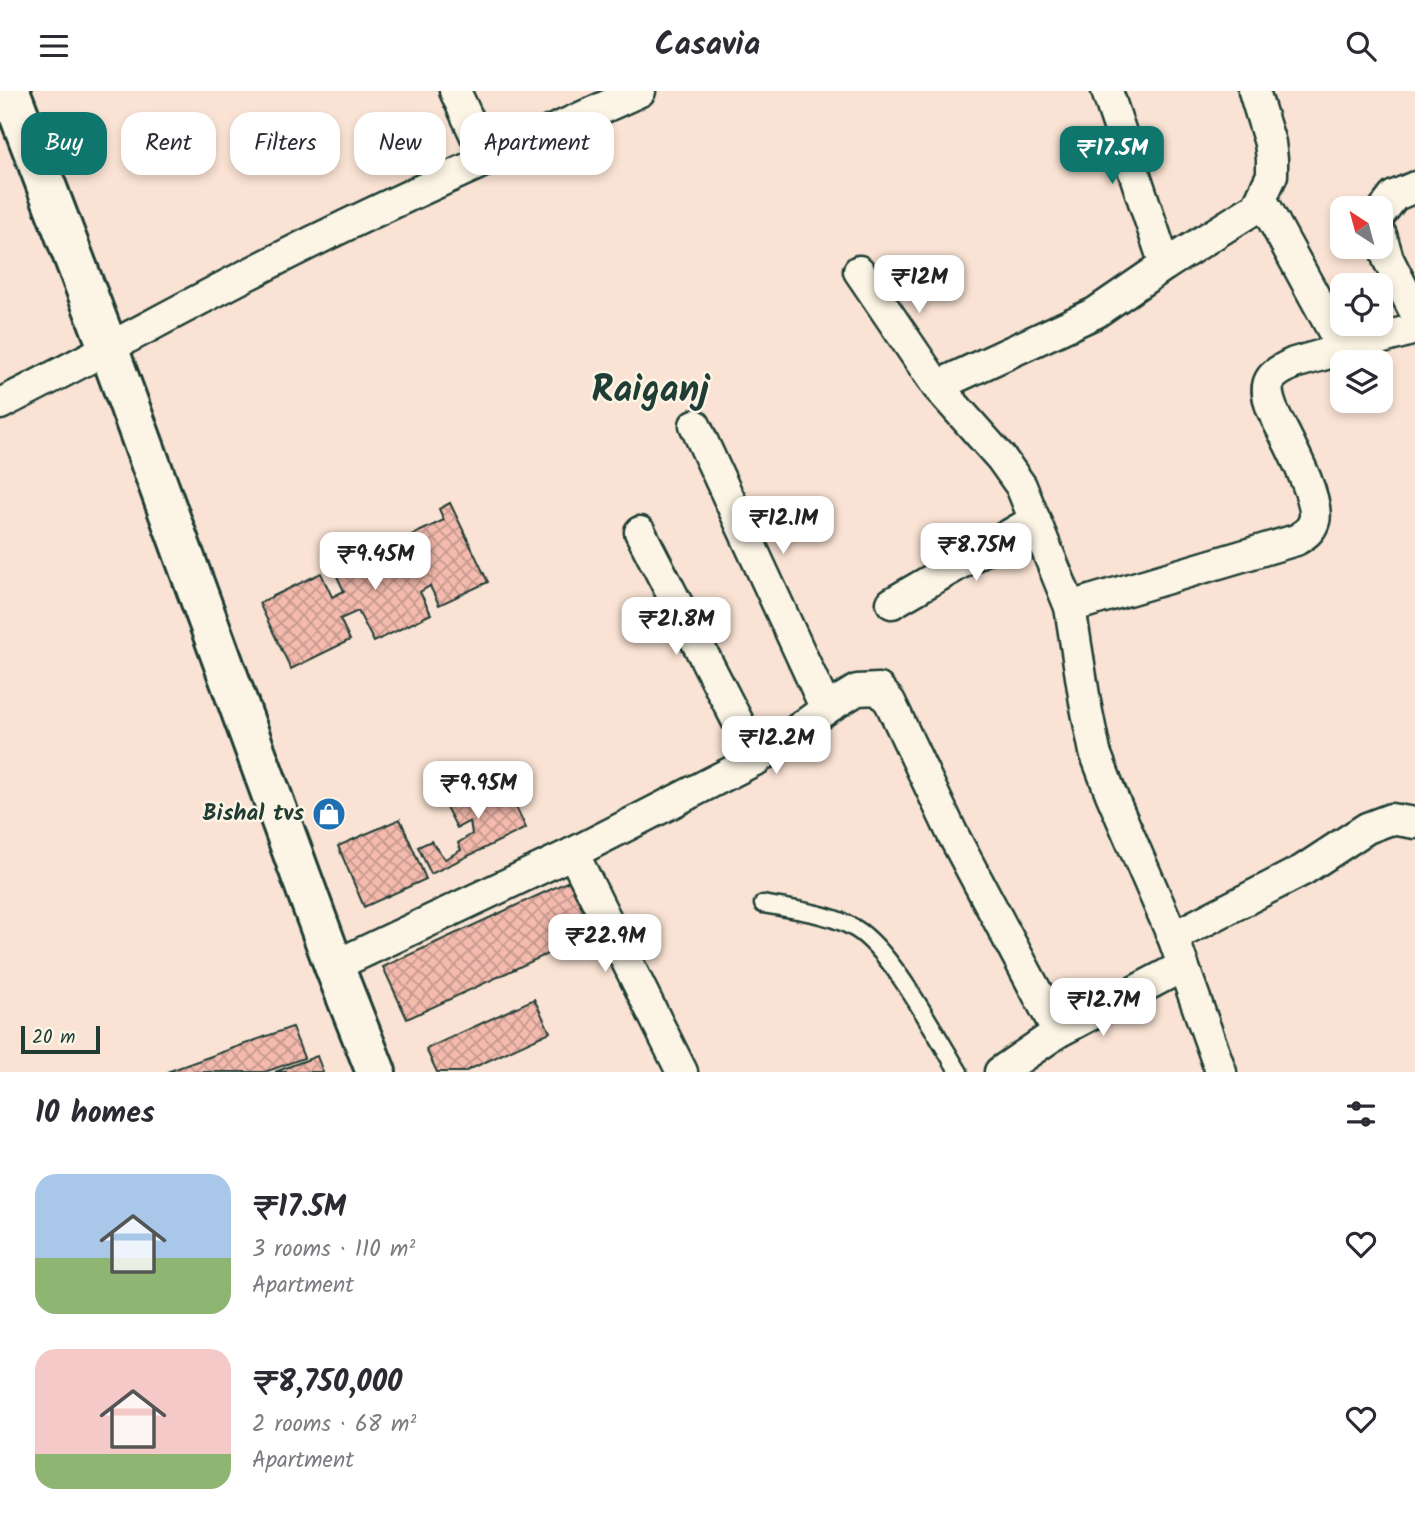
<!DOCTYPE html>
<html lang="en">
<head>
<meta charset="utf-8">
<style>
	body { margin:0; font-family:Kalam,sans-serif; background:#f7f7f7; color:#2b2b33; height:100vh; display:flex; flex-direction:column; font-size:26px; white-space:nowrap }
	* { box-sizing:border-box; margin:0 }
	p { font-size:23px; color:#7c7c81 }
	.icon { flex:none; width:38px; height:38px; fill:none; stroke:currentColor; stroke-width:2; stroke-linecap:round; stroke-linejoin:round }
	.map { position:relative; height:981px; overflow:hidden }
	.details { display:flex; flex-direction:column; background:#fff; flex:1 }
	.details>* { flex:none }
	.banner { position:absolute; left:21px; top:21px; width:700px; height:63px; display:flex; gap:14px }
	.needle { width:46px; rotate:324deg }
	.buttons { position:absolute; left:1330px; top:105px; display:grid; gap:14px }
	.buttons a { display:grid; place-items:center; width:63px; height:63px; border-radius:14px; background:#fff; box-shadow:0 4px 10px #0003; font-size:35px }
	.scale { position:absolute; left:21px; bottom:18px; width:79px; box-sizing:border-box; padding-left:7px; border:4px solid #1f3d34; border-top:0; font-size:19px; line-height:24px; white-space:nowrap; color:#1f3d34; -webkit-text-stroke:5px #fcf5e5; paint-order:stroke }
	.price { position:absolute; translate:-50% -60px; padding:0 16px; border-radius:14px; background:#fff; color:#222; font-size:23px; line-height:46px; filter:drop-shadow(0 2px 4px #0008) }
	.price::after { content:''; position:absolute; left:50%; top:42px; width:21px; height:16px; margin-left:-10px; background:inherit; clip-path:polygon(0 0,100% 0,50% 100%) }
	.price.current { background:#0f766e; color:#fff }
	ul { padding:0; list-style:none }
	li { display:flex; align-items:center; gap:21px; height:175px; padding:0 35px }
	li span { display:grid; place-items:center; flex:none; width:196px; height:140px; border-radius:21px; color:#555 }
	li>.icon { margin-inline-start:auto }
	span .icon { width:84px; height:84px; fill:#fffc; stroke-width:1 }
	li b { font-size:30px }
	h2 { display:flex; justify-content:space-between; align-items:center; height:84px; padding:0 35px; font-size:30px }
	.tag { padding:0 24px; border-radius:21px; background:#fff; box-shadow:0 4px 10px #0003; font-size:24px; line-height:63px }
	.tag.current { background:#0f766e; color:#fff }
	header { display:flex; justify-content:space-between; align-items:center; height:91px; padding:0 35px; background:#fff; font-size:32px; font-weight:800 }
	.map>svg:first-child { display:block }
	.building { fill:url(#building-cross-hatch); stroke:#1f3d34; stroke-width:2 }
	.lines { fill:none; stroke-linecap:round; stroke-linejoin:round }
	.lane-casing { stroke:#1f3d34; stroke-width:21 }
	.street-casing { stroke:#1f3d34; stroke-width:35 }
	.primary-casing { stroke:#1f3d34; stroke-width:44 }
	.lane { stroke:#fcf5e5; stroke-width:16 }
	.street { stroke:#fcf5e5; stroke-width:30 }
	.primary { stroke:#fcf5e5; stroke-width:38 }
	.labels { text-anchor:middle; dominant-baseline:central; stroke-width:5; stroke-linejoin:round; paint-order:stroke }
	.poi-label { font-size:23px; font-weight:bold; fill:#1f3d34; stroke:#fcf5e5; text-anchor:end }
	.town-label { font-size:37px; font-weight:bold; fill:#1f3d34; stroke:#fcf5e5 }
</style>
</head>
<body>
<header><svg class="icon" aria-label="menu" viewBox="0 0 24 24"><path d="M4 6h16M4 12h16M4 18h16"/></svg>Casavia<svg class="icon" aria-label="search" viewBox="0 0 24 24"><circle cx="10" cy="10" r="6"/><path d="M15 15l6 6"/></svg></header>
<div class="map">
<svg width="1415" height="981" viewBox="0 0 1415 981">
	<defs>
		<pattern id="building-cross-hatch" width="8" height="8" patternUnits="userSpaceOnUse" patternTransform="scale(1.75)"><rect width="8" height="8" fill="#f4baad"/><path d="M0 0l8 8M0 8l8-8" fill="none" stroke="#c5988e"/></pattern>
	</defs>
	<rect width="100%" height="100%" fill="#fae3d4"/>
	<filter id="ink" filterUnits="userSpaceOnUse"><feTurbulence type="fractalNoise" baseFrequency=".0143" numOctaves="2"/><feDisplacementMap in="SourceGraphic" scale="14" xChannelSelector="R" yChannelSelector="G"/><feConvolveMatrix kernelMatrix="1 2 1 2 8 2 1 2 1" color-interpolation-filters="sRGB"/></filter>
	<g filter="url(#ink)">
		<g class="building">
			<path d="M450 412 488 491 439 514 430 495 420 501 431 523 374 551 358 520 340 528 350 549 291 578 259 512 321 482 332 506 344 500 334 479 394 450 408 480 423 473 410 445 444 429 439 418Z"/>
			<path d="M500 682 526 737 431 783 418 756 431 750 445 768 461 759 458 752 472 743 470 730 457 737 443 710Z"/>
			<path d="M400 728 426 788 364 816 338 755Z"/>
			<path d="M571 789 595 841 407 928 383 876Z"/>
			<path d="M534 908 550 941 464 981H437L426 958Z"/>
			<path d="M292 936 304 967 265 981H167Z"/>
			<path d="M317 965 323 981H275Z"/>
		</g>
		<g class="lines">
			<defs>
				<path id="lane" d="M763 813C793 819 830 822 856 838 892 860 935 943 959 981"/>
				<g id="street">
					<path d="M455 0 487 69"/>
					<path d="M1107 0 1165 174"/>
					<path d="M1262 109 1343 258"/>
					<path d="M1381 122 1394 105 1415 96"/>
					<path d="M1381 144 1388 168 1415 221"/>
					<path d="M859 180 937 295 1001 367 1021 395 1070 516 1085 611 1095 661 1111 703 1173 846 1221 981"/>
					<path d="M937 295 1095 222 1165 174 1257 116 1272 84V68L1270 52 1254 0"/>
					<path d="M0 313C106 260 210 201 316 149 423 96 532 49 640 0"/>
					<path d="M695 334 826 618"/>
					<path d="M640 441 757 668"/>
					<path d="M892 512 1035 429"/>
					<path d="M1070 516 1296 449C1304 444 1311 440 1314 430 1321 407 1283 342 1272 318 1262 291 1269 284 1294 272L1415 238"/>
					<path d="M573 762 682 981"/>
					<path d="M1173 846 1303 779 1367 737 1391 728 1415 732"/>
					<path d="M334 875 573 762 757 668 826 618 857 599 879 598 890 611 952 742 1058 941"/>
					<path d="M1000 981 1058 941 1183 875"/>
				</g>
				<path id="primary" d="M10 0 109 259 334 875 376 981"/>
			</defs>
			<use href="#lane" class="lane-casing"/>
			<use href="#street" class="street-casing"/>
			<use href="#primary" class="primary-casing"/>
			<use href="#lane" class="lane"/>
			<use href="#street" class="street"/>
			<use href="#primary" class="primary"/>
		</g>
	</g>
	<defs>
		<symbol id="shop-disc" viewBox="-11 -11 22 22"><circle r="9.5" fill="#1f6fb2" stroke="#fcf5e5"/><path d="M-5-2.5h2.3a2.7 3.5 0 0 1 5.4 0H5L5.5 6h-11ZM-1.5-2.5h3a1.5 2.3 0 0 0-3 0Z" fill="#fff"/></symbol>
	</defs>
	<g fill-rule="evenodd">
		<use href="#shop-disc" x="310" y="704" width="38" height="38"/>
	</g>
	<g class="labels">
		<g class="poi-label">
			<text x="304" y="723">Bishal tvs</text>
		</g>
		<g class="town-label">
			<text x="650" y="300">Raiganj</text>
		</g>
	</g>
</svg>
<div class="buttons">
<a><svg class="needle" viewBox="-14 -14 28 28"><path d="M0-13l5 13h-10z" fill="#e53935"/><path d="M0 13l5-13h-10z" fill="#7c7c81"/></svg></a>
<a><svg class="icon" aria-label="locate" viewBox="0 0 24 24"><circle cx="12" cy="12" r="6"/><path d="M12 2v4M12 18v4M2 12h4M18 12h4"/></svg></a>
<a><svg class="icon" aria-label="layers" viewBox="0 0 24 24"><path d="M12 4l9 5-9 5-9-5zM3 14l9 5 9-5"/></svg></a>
</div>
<div class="scale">20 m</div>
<b class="price current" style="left:1112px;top:95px">₹17.5M</b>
<b class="price" style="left:919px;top:224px">₹12M</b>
<b class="price" style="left:783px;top:465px">₹12.1M</b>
<b class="price" style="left:976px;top:492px">₹8.75M</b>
<b class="price" style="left:375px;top:501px">₹9.45M</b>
<b class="price" style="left:676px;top:566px">₹21.8M</b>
<b class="price" style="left:776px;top:685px">₹12.2M</b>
<b class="price" style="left:478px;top:730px">₹9.95M</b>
<b class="price" style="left:605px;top:883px">₹22.9M</b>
<b class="price" style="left:1103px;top:947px">₹12.7M</b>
<div class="banner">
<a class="tag current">Buy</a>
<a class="tag">Rent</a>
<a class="tag">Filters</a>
<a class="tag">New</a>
<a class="tag">Apartment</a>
</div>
</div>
<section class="details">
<h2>10 homes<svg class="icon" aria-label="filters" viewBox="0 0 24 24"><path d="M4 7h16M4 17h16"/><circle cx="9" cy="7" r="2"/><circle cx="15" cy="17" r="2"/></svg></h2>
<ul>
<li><span style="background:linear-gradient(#a9c7e8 60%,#8fb573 0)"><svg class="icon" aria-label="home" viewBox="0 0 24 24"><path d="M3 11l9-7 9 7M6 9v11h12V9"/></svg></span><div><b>₹17.5M</b><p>3 rooms · 110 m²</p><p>Apartment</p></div><svg class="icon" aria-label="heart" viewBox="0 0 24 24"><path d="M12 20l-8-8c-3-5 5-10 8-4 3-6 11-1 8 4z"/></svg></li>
<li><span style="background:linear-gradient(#f6c9c9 75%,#8fb573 0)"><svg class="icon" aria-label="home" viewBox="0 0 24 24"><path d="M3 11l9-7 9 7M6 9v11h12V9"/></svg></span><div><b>₹8,750,000</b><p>2 rooms · 68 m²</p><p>Apartment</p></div><svg class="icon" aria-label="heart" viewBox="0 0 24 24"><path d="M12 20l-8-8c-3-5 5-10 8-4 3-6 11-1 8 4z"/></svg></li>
</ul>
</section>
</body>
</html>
